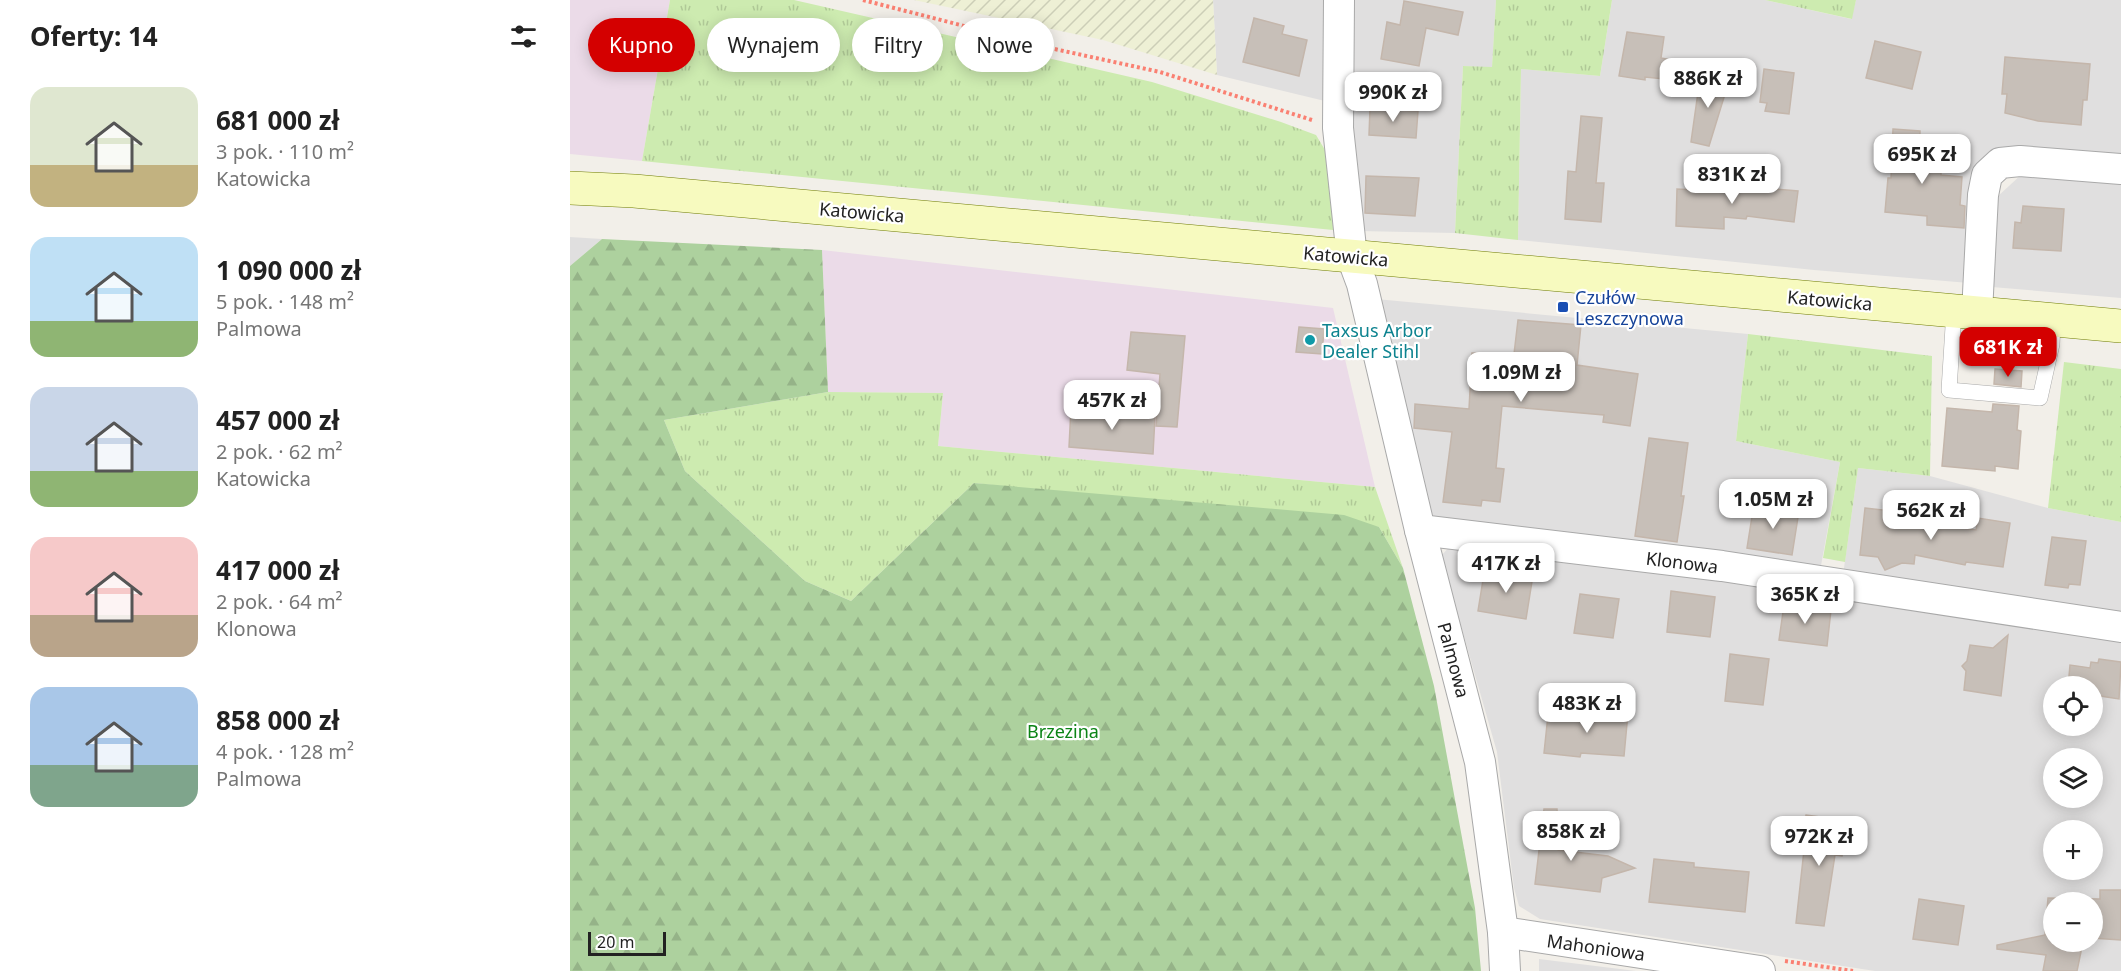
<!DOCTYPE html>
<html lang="pl">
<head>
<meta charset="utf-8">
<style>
	body { margin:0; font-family:"Noto Sans",sans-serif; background:#f6f6f6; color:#222; height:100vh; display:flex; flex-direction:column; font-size:22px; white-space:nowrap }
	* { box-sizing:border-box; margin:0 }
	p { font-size:20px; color:#767676 }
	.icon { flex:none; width:33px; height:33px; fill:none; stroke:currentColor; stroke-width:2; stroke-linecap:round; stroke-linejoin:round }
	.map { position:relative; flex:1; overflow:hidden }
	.side { display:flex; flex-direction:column; background:#fff; width:570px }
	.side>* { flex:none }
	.banner { position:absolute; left:18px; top:18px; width:570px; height:54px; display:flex; gap:12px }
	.tools { position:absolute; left:1473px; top:676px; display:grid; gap:12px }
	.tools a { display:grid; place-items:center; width:60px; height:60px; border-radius:50%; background:#fff; box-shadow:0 3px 15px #0003; font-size:30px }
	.scale { position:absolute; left:18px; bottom:15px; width:78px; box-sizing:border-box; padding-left:6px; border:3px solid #222; border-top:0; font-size:16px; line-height:21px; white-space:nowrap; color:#222; -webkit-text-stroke:4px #fff; paint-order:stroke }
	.price { position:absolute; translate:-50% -51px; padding:0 14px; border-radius:12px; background:#fff; color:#222; font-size:20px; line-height:39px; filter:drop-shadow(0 2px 3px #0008) }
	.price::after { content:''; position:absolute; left:50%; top:36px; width:18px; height:14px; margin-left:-9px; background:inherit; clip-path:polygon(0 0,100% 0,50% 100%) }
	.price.on { background:#d40000; color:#fff }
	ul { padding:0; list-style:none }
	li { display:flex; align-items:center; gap:18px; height:150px; padding:0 30px }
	li span { display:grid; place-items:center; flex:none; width:168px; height:120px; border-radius:18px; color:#555 }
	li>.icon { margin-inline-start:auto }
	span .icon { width:72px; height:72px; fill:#fffc; stroke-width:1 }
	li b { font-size:26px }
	h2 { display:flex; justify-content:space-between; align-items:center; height:72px; padding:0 30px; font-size:26px }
	.chip { padding:0 21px; border-radius:27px; background:#fff; box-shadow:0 3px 15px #0003; font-size:21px; line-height:54px }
	.chip.on { background:#d40000; color:#fff }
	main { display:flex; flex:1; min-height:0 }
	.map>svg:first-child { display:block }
	.residential { fill:#e0dfdf; fill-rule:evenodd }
	.industrial { fill:#ebdbe8 }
	.farmland { fill:url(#farmland-furrows) }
	.grass { fill:url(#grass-tufts) }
	.forest { fill:url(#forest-firs) }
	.building { fill:#c7bfb8; stroke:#c4b6ab; stroke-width:1.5 }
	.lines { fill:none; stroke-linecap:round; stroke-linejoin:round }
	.lane-casing { stroke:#a9a9a9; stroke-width:16 }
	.street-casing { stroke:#a9a9a9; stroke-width:32 }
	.secondary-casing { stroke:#707d05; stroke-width:34 }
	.path { stroke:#fa8072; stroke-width:4; stroke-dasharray:3 3; stroke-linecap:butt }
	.lane { stroke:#fff; stroke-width:15 }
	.street { stroke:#fff; stroke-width:30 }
	.secondary { stroke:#f7fabf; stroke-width:33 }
	.transit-dot { fill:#1a4fb4; stroke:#fff; stroke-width:2 }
	.culture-dot { fill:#0f9aa8; stroke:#fff; stroke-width:2 }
	.labels { text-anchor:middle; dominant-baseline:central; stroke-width:4.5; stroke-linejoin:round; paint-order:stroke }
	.street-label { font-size:18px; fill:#222; stroke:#fff }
	.transit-label { font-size:18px; fill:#164399; stroke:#fff; text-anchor:start }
	.culture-label { font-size:18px; fill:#0d838f; stroke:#fff; text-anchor:start }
	.park-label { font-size:18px; fill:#0c8416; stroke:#fff }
</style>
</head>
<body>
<main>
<section class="side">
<h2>Oferty: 14<svg class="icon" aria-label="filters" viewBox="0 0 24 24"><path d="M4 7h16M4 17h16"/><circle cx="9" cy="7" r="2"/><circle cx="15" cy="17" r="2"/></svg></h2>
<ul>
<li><span style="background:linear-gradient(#dfe7d0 65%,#c2b280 0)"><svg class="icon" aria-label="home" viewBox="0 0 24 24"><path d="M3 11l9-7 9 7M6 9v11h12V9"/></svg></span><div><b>681 000 zł</b><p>3 pok. · 110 m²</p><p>Katowicka</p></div></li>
<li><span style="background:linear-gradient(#bfe0f5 70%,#8fb573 0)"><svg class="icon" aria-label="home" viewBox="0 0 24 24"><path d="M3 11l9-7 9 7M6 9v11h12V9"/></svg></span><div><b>1 090 000 zł</b><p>5 pok. · 148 m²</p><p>Palmowa</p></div></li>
<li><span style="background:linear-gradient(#c9d6e8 70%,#8fb573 0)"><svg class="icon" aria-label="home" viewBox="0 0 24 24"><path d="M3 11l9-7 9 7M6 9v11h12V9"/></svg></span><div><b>457 000 zł</b><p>2 pok. · 62 m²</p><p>Katowicka</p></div></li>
<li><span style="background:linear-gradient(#f6c9c9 65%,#b9a48a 0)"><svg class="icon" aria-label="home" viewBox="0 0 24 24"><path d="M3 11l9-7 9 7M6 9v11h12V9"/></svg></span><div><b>417 000 zł</b><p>2 pok. · 64 m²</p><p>Klonowa</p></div></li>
<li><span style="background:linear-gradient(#a9c7e8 65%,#7fa58c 0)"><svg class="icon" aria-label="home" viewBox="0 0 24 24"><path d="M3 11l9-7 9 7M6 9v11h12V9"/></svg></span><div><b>858 000 zł</b><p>4 pok. · 128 m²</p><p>Palmowa</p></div></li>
</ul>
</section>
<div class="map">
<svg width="1551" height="971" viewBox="0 0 1551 971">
	<defs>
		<pattern id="farmland-furrows" width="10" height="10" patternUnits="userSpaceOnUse" patternTransform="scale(1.5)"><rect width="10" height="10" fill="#eef0d5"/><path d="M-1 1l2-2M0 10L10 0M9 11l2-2" fill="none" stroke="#ccceb7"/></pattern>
		<pattern id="grass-tufts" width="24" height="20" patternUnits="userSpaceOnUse" patternTransform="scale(1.5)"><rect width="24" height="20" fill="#cdebb0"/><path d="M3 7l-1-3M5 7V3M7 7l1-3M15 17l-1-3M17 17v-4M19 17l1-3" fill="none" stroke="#b0c997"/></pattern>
		<pattern id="forest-firs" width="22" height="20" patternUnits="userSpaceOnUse" patternTransform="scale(1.5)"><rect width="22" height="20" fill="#add19e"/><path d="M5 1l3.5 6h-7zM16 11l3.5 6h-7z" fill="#95b388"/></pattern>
	</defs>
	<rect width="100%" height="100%" fill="#f2efe9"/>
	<g class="residential">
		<path d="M643 0H761L759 102 647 75Z"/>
		<path d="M778 0H926L922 68 893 66 885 233 789 231 782 177Z"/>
		<path d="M1042 0H1195L1281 19 1286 0H1551V155L1449 146 1423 151 1399 283 1244 270 948 240 951 69 1030 76Z"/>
		<path d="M1452 174 1551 176V298L1422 287 1427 197Z"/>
		<path d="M0 237 32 239 0 266Z"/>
		<path d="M806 299 1178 334 1166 441 1270 462 1250 571 867 520 853 503Z"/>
		<path d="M1288 468 1360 476 1478 508 1551 522V613L1273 575Z"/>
		<path d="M883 543 1061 565 1551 640V971H1305L970 919 949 906 944 888 927 752 871 556ZM1484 687H1522V726H1484ZM1484 759H1522V798H1484ZM1484 831H1522V870H1484ZM1484 903H1522V942H1484Z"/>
		<path d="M969 959 1066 971H969Z"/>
	</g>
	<g class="industrial">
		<path d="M0 0H100L72 161 0 154Z"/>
		<path d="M252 250 763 308 805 487 368 446 373 393 258 392Z"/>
	</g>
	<path class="farmland" d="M344 0H643L647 75 533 40Z"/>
	<g class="grass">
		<path d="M100 0H224L582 82 711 122 746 135 761 160 763 230 72 161Z"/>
		<path d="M926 0H1042L1030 76 951 69 948 240 885 233 893 66 922 67Z"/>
		<path d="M1195 0H1286L1282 19Z"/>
		<path d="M1178 334 1362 356 1360 476 1288 468 1275 562 1253 558 1270 462 1166 441Z"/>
		<path d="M1494 362 1551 369V522L1478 508Z"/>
		<path d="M258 392 373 393 368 446 805 487 833 568 809 527 404 483 281 601 235 581 115 471 94 420Z"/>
	</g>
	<path class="forest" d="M32 239 252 250 258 392 94 420 115 471 235 581 281 601 404 483 774 515 809 527 833 568 864 686 905 908 911 971H0V266Z"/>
	<g class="building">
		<path d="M834 1 893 12 888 35 856 28 849 66 811 59 817 22 830 25Z"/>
		<path d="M684 18 714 26 712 34 737 40 729 76 673 62Z"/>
		<path d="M1057 32 1094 37 1091 58 1097 59 1094 79 1075 77V80L1049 76Z"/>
		<path d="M1305 41 1351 52 1342 89 1296 78Z"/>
		<path d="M1435 57 1520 64 1517 100H1513L1511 125 1468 121 1435 113 1437 94H1432Z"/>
		<path d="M1194 69 1224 73 1219 114 1195 111 1197 103 1190 102Z"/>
		<path d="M1130 78 1159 81 1139 146 1121 142Z"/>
		<path d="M800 109 848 111 846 138 799 135Z"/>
		<path d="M1011 116 1032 118 1026 183H1034L1031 222 995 219 998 171 1006 172Z"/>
		<path d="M1323 129 1350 131 1349 164 1371 165V175L1392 177 1390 205 1395 206 1394 228 1357 225V216L1315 212 1318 178H1321Z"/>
		<path d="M796 176 849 178 845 216 795 213Z"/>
		<path d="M1128 182 1228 191 1224 222 1177 216 1176 219 1154 217V229L1106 226 1107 189 1127 190Z"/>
		<path d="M1453 206 1494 209 1491 251 1443 248 1445 222 1451 223Z"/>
		<path d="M948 320 1011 325 1007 365 1068 374 1060 426 1033 422 1034 415 932 406 926 468 934 469 930 502 912 500 911 506 873 502 882 432 844 428 845 404 899 409 902 353 944 354Z"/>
		<path d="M729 327 754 329 752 354 726 352Z"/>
		<path d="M561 332 615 336 607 427 586 426 590 374 557 370Z"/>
		<path d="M1425 369 1452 371 1451 387 1424 384Z"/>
		<path d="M1423 404 1449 406 1447 430 1451 431 1448 469 1425 466V471L1372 466 1377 408 1422 412Z"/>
		<path d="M501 408 585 416 583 454 499 447Z"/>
		<path d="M1079 438 1118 443 1111 496H1114L1107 542 1065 536Z"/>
		<path d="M1184 504 1229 511 1222 555 1177 548Z"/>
		<path d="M1295 508 1330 512V519L1406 530 1408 518 1440 523 1433 567 1396 562 1395 565 1345 555 1344 564 1332 563 1315 570 1308 557 1290 555Z"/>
		<path d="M1482 537 1516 541 1510 585 1499 584 1498 588 1475 585Z"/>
		<path d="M919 568 963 575 956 619 908 611 913 580 917 581Z"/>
		<path d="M1101 591 1145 597 1140 637 1097 632Z"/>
		<path d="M1010 594 1049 599 1043 638 1004 633Z"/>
		<path d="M1214 605 1261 610 1257 646 1209 640Z"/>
		<path d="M1438 635 1431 696 1394 690 1396 671 1392 666 1397 661 1400 645 1423 648Z"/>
		<path d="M1160 654 1199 659 1193 705 1155 701Z"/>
		<path d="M1529 659 1551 662 1549 699 1524 695 1525 687H1498L1500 665 1520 668 1521 662 1528 663Z"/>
		<path d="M1014 709 1058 713 1054 756 1011 753 1010 757 974 753 978 715 1013 718Z"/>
		<path d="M974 809H987L988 850 1038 856 1065 868 1032 878 1030 892 965 884Z"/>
		<path d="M1236 815 1278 821 1272 856 1265 855 1254 926 1226 923 1234 850H1231Z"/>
		<path d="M1084 859 1124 863V867L1179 872 1175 912 1079 902Z"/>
		<path d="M1530 890H1551V940L1522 938V903H1484V942H1513L1507 971H1473L1476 955 1427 949V945L1475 935 1478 898 1530 899Z"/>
		<path d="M1349 899 1394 906 1388 945 1343 939Z"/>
	</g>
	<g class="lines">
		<defs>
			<path id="lane" d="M1384 311 1379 390 1470 398 1482 344 1483 319"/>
			<g id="street">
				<path d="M769 0 768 128 782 257 792 284 850 530 910 762 933 932 935 971"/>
				<path d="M1407 313 1413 195 1417 175 1430 163 1450 161 1551 169"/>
				<path d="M850 530 1152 566 1551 627"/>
				<path d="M933 932 1190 971"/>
			</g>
			<path id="secondary" d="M0 188 64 191 1551 326"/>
		</defs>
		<use href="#lane" class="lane-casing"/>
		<use href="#street" class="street-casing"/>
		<use href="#secondary" class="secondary-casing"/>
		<g class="path">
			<path d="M293 0 480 48 590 72 742 120"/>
			<path d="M1215 961 1283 971"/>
		</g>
		<use href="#lane" class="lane"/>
		<use href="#street" class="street"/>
		<use href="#secondary" class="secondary"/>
	</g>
	<rect class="transit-dot" x="987" y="301" width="12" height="12" rx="3"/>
	<circle class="culture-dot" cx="740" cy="340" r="6"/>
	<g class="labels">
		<g class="street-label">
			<text transform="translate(292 212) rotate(5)">Katowicka</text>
			<text transform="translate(776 256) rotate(5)">Katowicka</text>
			<text transform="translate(1260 300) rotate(5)">Katowicka</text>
			<text transform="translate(1112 562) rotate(7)">Klonowa</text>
			<text transform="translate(884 660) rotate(75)">Palmowa</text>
			<text transform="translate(1026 947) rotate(8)">Mahoniowa</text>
		</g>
		<g class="transit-label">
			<text x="1005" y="297">Czułów<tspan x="1005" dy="21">Leszczynowa</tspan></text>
		</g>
		<g class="culture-label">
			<text x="752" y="330">Taxsus Arbor<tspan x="752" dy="21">Dealer Stihl</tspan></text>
		</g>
		<g class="park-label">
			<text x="493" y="731">Brzezina</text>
		</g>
	</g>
</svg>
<div class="tools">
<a><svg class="icon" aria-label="locate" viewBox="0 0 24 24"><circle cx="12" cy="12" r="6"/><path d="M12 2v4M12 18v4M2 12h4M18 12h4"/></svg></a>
<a><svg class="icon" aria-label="layers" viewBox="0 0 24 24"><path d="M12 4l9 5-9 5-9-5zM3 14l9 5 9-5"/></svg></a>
<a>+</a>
<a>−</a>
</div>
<div class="scale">20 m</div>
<b class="price" style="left:1138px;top:109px">886K zł</b>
<b class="price" style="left:823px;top:123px">990K zł</b>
<b class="price" style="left:1352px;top:185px">695K zł</b>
<b class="price" style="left:1162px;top:205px">831K zł</b>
<b class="price on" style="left:1438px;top:378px">681K zł</b>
<b class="price" style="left:951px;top:403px">1.09M zł</b>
<b class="price" style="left:542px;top:431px">457K zł</b>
<b class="price" style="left:1203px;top:530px">1.05M zł</b>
<b class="price" style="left:1361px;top:541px">562K zł</b>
<b class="price" style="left:936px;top:594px">417K zł</b>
<b class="price" style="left:1235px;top:625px">365K zł</b>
<b class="price" style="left:1017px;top:734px">483K zł</b>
<b class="price" style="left:1001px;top:862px">858K zł</b>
<b class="price" style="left:1249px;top:867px">972K zł</b>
<div class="banner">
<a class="chip on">Kupno</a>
<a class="chip">Wynajem</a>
<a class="chip">Filtry</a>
<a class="chip">Nowe</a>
</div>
</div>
</main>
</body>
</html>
